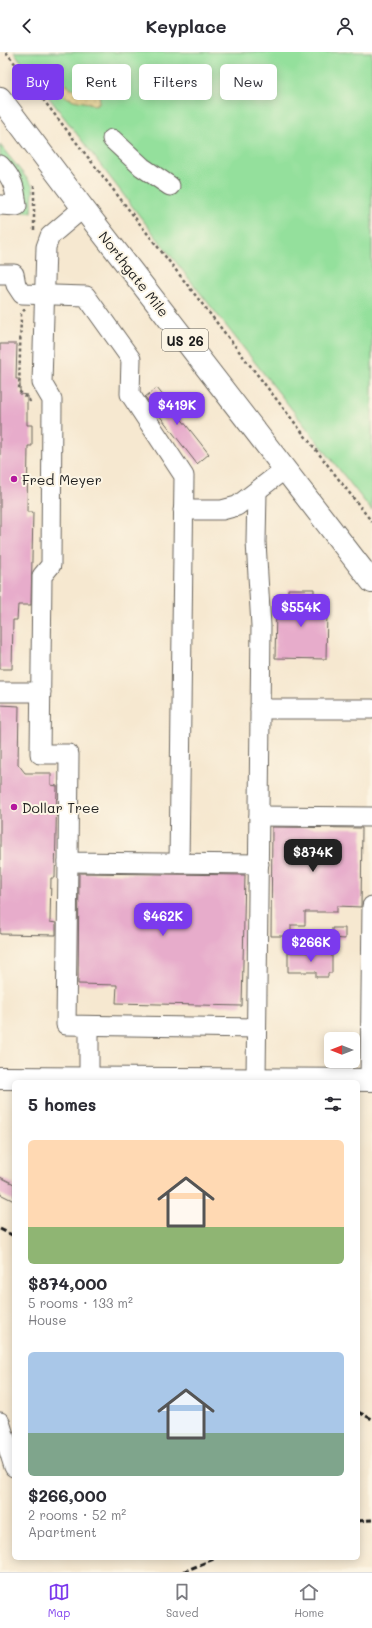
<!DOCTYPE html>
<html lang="en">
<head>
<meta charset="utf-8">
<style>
	body { margin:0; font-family:Mali,sans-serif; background:#f2f2f3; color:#2b2b33; height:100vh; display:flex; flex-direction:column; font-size:15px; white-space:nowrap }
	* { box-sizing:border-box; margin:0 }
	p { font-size:13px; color:#7c7c81 }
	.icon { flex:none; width:22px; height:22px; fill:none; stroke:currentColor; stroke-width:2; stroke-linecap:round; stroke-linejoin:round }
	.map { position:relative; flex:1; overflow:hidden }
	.side { position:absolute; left:12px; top:1028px; width:348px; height:480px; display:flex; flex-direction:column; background:#fff; border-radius:6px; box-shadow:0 2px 10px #0003 }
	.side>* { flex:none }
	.hud { position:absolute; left:12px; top:12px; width:348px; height:36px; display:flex; gap:8px }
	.needle { width:26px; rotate:270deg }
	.fabs { position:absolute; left:324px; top:980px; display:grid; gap:8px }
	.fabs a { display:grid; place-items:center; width:36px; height:36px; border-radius:6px; background:#fff; box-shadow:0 2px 10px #0003; font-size:20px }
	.price { position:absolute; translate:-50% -34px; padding:0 9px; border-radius:8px; background:#7c3aed; color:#fff; font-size:13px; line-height:26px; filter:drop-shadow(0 1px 2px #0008) }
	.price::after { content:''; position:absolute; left:50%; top:24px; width:12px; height:9px; margin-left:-6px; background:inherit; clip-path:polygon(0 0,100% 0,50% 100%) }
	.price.selected { background:#222; color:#fff }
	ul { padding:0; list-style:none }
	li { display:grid; align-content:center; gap:8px; height:212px; padding:0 16px }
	li span { display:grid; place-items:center; height:124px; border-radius:6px; color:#555 }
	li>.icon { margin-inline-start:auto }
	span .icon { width:72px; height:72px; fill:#fffc; stroke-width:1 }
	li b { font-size:17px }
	h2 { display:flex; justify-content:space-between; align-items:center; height:48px; padding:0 16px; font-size:17px }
	.tag { padding:0 14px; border-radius:6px; background:#fff; box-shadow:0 2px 10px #0003; font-size:14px; line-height:36px }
	.tag.selected { background:#7c3aed; color:#fff }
	header { display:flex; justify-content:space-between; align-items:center; height:52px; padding:0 16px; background:#fff; font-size:18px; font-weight:800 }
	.tabs { display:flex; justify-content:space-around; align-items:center; height:56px; border-top:1px solid #e1e1e2; background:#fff; font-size:11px; color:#7c7c81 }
	.tabs a { display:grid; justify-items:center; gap:2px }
	.tabs .selected { color:#7c3aed }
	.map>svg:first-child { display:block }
	.green { fill:#94e09c; stroke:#587e5c }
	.sand { fill:url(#sand-dots); stroke:#857b5d }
	.building { fill:#e7accb }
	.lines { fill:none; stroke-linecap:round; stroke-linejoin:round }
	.minor-casing { stroke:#68635b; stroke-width:21 }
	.major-casing { stroke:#68635b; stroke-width:24 }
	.highway-casing { stroke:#68635b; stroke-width:24 }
	.path { stroke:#68635b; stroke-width:2.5; stroke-dasharray:3 3; stroke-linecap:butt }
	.minor { stroke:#fff; stroke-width:19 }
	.major { stroke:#fff; stroke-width:22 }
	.highway { stroke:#fff; stroke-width:22 }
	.rail { stroke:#1c1c1c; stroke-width:3; stroke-dasharray:6 3; stroke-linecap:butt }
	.poi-dot { fill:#b5179e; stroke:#fcf5e5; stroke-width:1.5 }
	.labels { text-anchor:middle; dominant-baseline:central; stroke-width:4; stroke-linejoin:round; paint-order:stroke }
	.shield { fill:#fcf5e5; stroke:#5f5d58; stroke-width:1 }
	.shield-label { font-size:13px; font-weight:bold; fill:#1c1c1c }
	.street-label { font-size:14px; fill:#1c1c1c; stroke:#fcf5e5 }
	.poi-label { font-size:14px; fill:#1c1c1c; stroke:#fcf5e5; text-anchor:start }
</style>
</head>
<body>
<header><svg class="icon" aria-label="back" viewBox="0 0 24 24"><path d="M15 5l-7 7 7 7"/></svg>Keyplace<svg class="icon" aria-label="person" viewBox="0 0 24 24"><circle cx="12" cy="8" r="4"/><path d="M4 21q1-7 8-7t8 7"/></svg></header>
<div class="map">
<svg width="372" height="1520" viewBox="0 0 372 1520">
	<defs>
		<pattern id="sand-dots" width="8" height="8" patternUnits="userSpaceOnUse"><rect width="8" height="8" fill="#eeda9e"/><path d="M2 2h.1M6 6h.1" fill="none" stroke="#ccba88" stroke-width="1.8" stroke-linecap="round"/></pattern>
	</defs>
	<rect width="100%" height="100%" fill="#fcf5e5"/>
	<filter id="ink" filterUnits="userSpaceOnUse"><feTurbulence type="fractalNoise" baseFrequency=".025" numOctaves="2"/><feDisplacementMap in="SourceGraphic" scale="8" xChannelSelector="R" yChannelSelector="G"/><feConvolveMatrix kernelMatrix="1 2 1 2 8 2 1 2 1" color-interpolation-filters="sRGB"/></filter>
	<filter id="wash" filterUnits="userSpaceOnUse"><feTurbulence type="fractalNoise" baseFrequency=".012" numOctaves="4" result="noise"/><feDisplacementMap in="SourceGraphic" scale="16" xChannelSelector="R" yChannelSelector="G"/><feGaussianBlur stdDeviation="0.9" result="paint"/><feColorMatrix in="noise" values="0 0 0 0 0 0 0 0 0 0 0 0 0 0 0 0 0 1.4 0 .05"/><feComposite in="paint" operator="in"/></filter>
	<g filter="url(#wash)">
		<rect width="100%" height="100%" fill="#f6e8d0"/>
		<g class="green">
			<path d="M14 0H372V459L142 167Z"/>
			<path d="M0 93 33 134 32 160H23L0 103Z"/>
		</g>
		<path class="sand" d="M50 14C57 20 62 31 72 36 80 41 90 38 99 42L100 50 95 53C88 50 82 50 74 48 60 45 50 28 48 15Z"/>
		<g id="blocks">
			<g class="building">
				<path d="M0 292H17L16 327H20V342L27 343V373H32V394H28L27 460H33L31 553H18L17 568H13L12 617H0Z"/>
				<path d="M157 336 209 402 197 412 145 345Z"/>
				<path d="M288 537H314V559L327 560 326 607 275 606 276 559H288Z"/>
				<path d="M0 653 19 654 18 712 25 721H51V733L57 734 55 826H51L50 870 56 871V883L0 882Z"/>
				<path d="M272 775 362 776 361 855 337 854V860H305V873H291V884H271Z"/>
				<path d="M79 821 245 823 242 954 116 951 117 933 78 932Z"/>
				<path d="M332 876H345V887L332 886Z"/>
				<path d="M288 900 332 901V921H328V925H316V920H288Z"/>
				<path d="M0 1125 14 1132V1149L0 1142Z"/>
			</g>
		</g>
	</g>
	<g filter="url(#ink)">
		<use href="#blocks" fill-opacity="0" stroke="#68635b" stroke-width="1"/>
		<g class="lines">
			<defs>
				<g id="minor">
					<path d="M112 87 142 115 170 134"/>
					<path d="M0 113C13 127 15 135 17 154L0 153"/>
					<path d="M83 156 50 184 46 195 42 331 52 348 51 513 42 524 40 702H69L68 810 259 812"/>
					<path d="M0 222H14L16 233 22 242 86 244 131 307 130 342 184 424 179 811"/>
					<path d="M183 458H222L237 454 285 417"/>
					<path d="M0 640H41"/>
					<path d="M260 657H372"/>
					<path d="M259 764 372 765"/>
					<path d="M68 810 66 973 256 976"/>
					<path d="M89 1026V974"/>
					<path d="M256 1027 261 574 256 490 257 439"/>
					<path d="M370 1028 372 854"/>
					<path d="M0 1370 14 1415"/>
				</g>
				<path id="major" d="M0 1026 372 1028"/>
				<path id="highway" d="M0 46 83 156 372 530"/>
			</defs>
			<use href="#minor" class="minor-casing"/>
			<use href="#major" class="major-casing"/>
			<use href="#highway" class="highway-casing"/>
			<g class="path">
				<path d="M6 0 372 470"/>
				<path d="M34 133V180"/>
				<path d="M25 257 21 262 19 339 30 349 33 347"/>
			</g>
			<use href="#minor" class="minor"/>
			<use href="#major" class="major"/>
			<use href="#highway" class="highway"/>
			<g class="rail">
				<path d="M0 1177 14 1184"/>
				<path d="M358 1360 372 1367"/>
				<path d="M358 1469 372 1468"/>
				<path d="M183 1520 216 1506"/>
			</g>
		</g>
	</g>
	<g class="poi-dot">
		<circle cx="14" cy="427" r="4"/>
		<circle cx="14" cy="755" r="4"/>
	</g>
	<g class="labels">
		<rect class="shield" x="162" y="277" width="46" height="22" rx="3"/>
		<g class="shield-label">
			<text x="185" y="288">US 26</text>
		</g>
		<g class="street-label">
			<text transform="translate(134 222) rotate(52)">Northgate Mile</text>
		</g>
		<g class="poi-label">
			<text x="22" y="427">Fred Meyer</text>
			<text x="22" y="755">Dollar Tree</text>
		</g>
	</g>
</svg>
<div class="fabs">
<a><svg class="needle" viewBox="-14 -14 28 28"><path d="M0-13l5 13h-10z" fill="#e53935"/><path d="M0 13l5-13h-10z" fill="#7c7c81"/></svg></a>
</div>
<b class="price" style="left:177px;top:374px">$419K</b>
<b class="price" style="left:301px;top:576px">$554K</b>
<b class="price selected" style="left:313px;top:821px">$874K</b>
<b class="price" style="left:163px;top:885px">$462K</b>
<b class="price" style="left:311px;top:911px">$266K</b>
<div class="hud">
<a class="tag selected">Buy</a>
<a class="tag">Rent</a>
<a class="tag">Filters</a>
<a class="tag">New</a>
</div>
<section class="side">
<h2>5 homes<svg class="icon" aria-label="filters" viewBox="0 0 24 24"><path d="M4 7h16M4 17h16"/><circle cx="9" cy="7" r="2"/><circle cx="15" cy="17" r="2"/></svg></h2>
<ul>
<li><span style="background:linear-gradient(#ffd9b3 70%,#8fb573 0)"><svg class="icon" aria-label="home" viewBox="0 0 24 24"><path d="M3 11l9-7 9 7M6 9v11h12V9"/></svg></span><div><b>$874,000</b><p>5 rooms · 133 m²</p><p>House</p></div></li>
<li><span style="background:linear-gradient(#a9c7e8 65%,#7fa58c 0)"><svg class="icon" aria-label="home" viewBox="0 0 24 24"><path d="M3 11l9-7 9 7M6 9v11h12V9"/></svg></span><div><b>$266,000</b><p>2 rooms · 52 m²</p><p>Apartment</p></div></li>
</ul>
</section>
</div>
<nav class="tabs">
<a class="selected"><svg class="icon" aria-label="map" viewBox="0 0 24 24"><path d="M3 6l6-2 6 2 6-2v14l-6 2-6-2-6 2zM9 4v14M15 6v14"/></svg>Map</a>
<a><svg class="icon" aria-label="saved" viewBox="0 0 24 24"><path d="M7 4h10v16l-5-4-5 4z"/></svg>Saved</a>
<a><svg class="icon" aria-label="home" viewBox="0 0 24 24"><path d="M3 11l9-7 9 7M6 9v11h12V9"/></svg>Home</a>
</nav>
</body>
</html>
